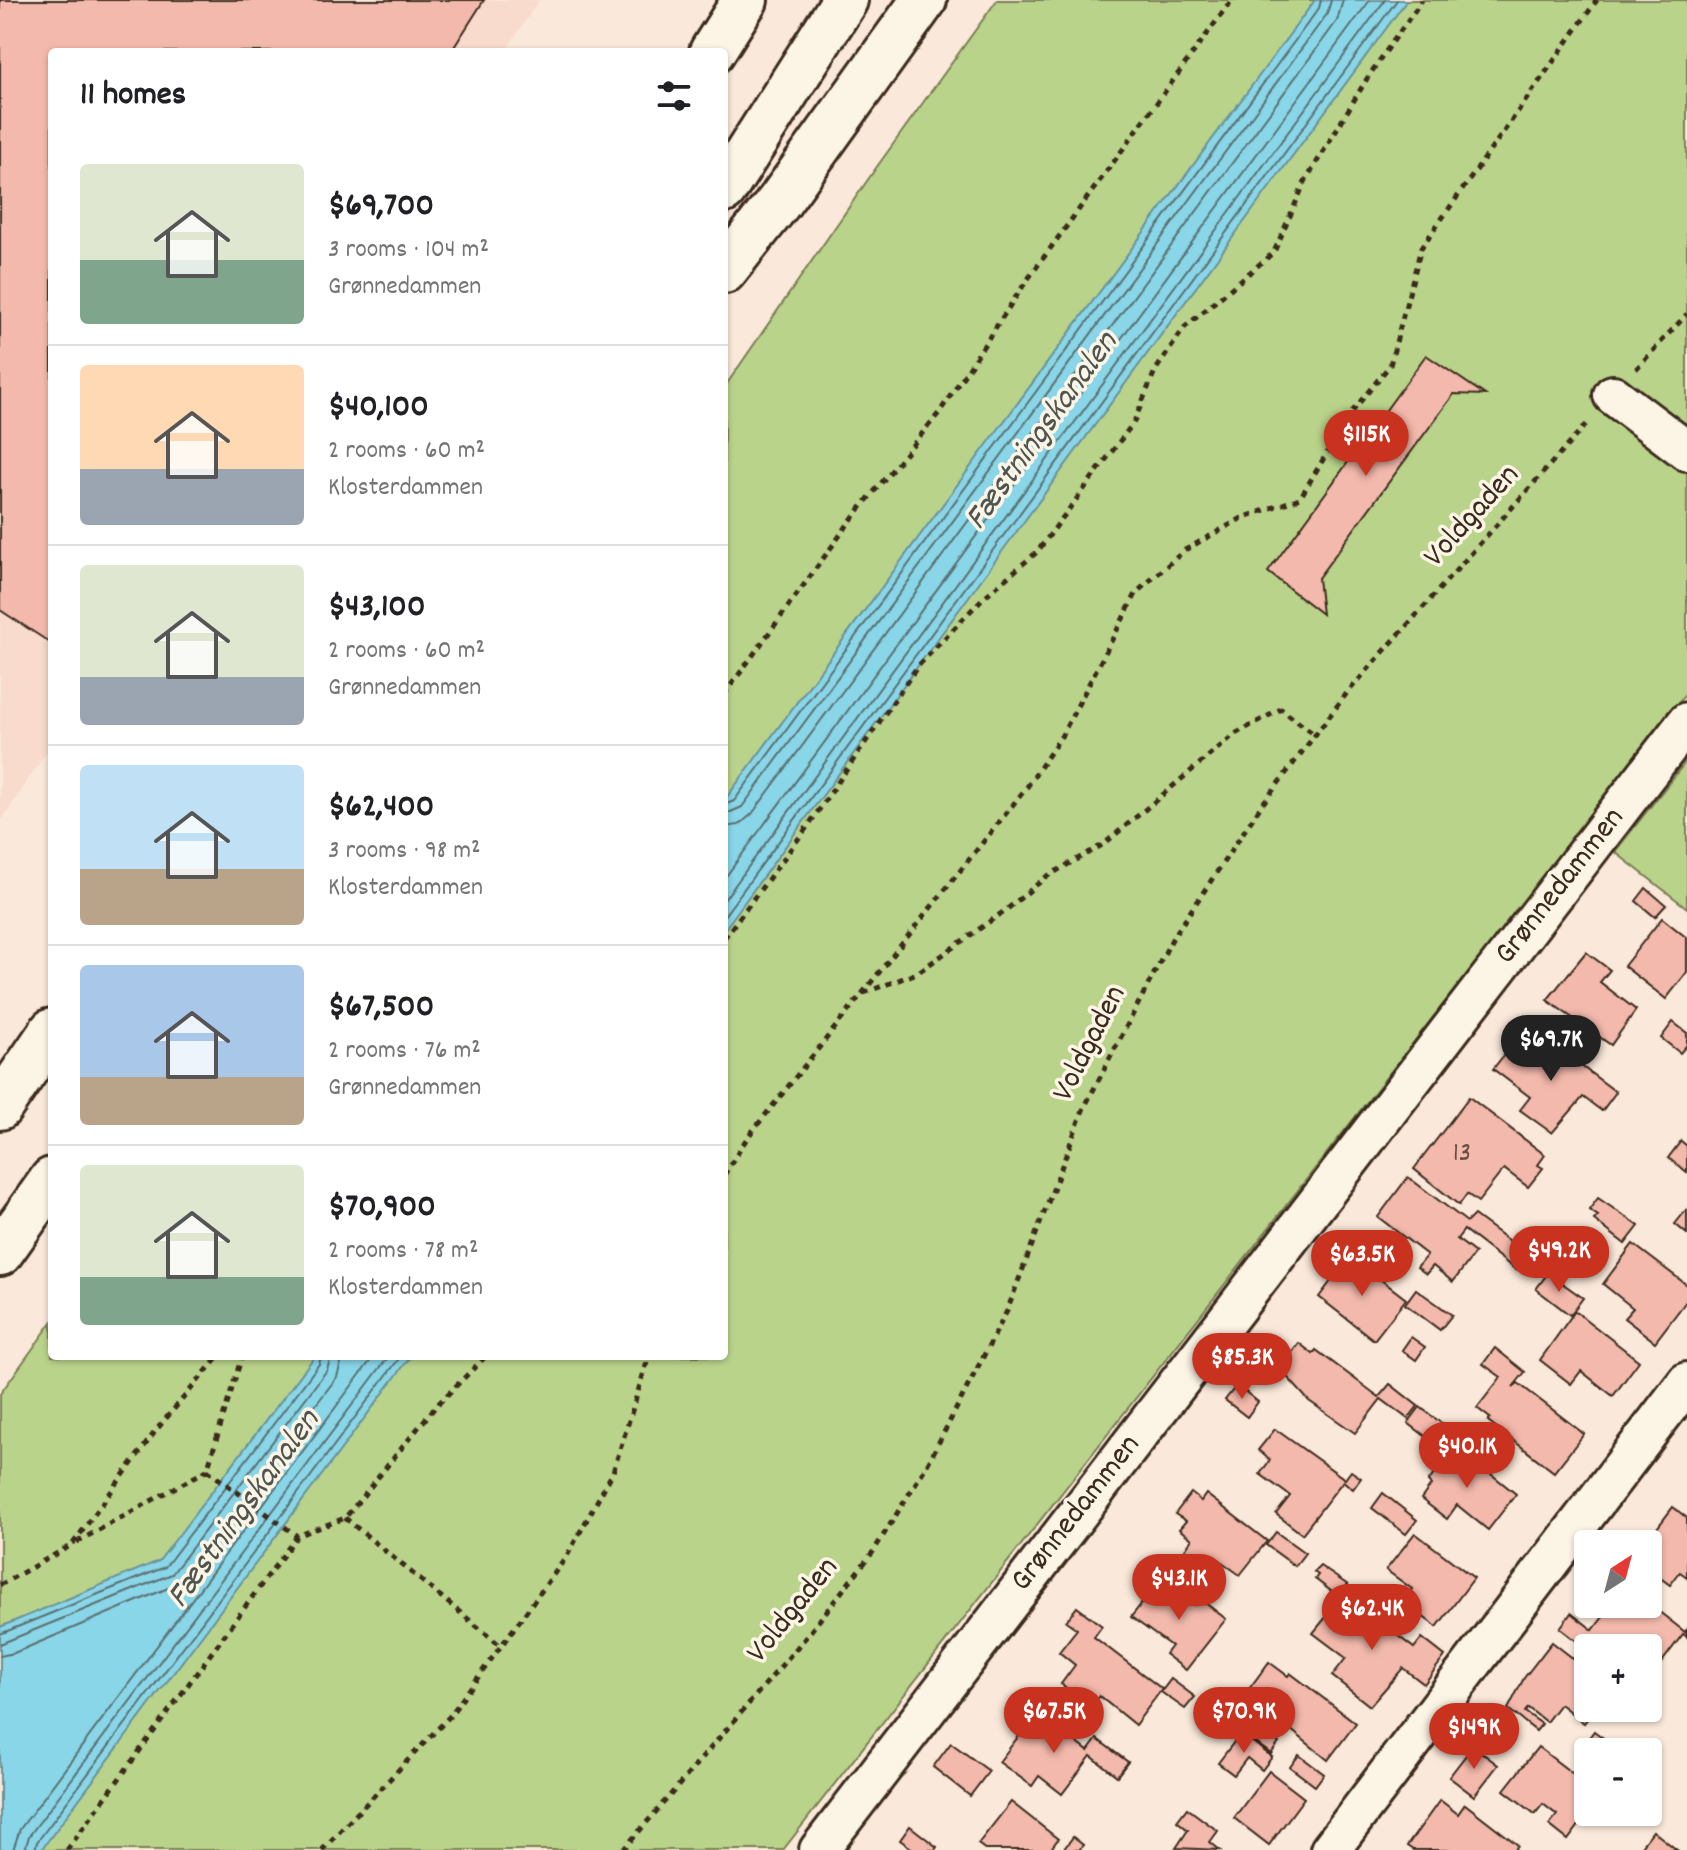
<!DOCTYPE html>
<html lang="en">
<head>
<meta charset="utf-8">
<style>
	body { margin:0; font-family:Dekko,sans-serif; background:#f6f6f6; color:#202124; height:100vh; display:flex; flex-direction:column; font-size:30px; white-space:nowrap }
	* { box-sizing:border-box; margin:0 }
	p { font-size:26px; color:#757577 }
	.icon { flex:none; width:44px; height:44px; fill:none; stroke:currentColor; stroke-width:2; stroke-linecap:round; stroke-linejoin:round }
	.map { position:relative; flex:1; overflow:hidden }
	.drawer { position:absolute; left:48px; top:48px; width:680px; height:1312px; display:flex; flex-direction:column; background:#fff; border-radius:8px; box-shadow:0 2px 6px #0004 }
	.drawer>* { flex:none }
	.needle { width:52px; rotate:36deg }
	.controls { position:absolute; left:1574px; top:1530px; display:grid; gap:16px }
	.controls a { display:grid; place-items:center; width:88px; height:88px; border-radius:8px; background:#fff; box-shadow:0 2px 6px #0004; font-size:40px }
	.price { position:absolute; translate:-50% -68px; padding:0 18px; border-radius:28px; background:#c8321e; color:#fff; font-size:26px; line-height:52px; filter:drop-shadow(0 2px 4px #0008) }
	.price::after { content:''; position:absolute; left:50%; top:48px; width:24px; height:18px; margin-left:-12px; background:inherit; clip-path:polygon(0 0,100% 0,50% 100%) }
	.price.current { background:#222; color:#fff }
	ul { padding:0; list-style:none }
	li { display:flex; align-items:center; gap:24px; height:200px; padding:0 32px }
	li+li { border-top:2px solid #e0e0e0 }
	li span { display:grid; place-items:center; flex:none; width:224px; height:160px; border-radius:8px; color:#555 }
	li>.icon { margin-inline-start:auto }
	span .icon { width:96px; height:96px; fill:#fffc; stroke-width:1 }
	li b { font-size:34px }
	h2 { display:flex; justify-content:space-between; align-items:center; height:96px; padding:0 32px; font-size:34px }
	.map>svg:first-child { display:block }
	.built { fill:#f8dbcc }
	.green { fill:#bad38a; stroke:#7a7e54; stroke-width:2 }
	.water { fill:#89d6e9; stroke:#6a9198; stroke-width:2 }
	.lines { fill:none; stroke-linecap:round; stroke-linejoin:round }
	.shore { stroke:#5a6f6f; stroke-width:2 }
	.building { fill:#f3b9ac; stroke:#3b2a1e; stroke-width:2 }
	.minor-casing { stroke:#3b2a1e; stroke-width:44 }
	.highway-casing { stroke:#3b2a1e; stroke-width:50 }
	.path { stroke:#3b2a1e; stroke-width:5; stroke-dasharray:6 6; stroke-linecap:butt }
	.minor { stroke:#fcf5e5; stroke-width:38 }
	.highway { stroke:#fcf5e5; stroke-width:44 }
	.labels { text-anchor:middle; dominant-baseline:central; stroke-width:7; stroke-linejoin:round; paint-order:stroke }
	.number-label { font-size:28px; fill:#694e42 }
	.street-label { font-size:32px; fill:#3b2a1e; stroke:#fcf5e5 }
	.water-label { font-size:34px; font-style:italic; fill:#4e5551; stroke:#fcf5e5 }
</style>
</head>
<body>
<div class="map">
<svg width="1687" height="1850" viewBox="0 0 1687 1850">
	<rect width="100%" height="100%" fill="#fae9da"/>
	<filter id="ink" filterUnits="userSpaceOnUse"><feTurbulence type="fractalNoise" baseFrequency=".0125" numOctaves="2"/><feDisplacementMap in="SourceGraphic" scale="16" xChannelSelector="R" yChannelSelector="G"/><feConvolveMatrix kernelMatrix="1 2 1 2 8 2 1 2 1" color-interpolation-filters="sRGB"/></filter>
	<g filter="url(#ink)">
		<path class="built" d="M0 0H539L505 52H52V744L0 823Z"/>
		<g class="green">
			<path d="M997 0H1687V692L783 1850H0V1394L52 1322V1356H724V388L876 168Z"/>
			<path d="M1687 760V908L1615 852Z"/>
		</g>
		<g class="water">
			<path d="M1315 0H1407L724 930V801Z"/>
			<path d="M315 1356H411L41 1850H0V1627L159 1561Z"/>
		</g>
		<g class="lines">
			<g class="shore">
				<path d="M724 805 734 801 1319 8 1321 0"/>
				<path d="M724 815 742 807 1327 14 1331 0"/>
				<path d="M724 827 739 825 752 814 1337 21 1343 0"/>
				<path d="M724 879 1370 0"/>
				<path d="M724 900 1385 0"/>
				<path d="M724 916 1397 0"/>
				<path d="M0 1634 165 1567 319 1364 321 1356"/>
				<path d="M0 1644 172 1574 327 1370 331 1356"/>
				<path d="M0 1656 14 1653 180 1583 337 1377 343 1356"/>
				<path d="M13 1850 20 1829 374 1356"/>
				<path d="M25 1850 29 1836 389 1356"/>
				<path d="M35 1850 37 1842 401 1356"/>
			</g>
		</g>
		<g class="building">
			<path d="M0 0H484L451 52H52V644L0 610Z"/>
			<path d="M1426 355 1485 395 1454 394 1318 578 1322 614 1268 572Z"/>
			<path d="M1646 888 1666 905 1655 917 1636 901Z"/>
			<path d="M1662 918 1687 938V972L1666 999 1624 966Z"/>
			<path d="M1586 952 1610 970 1600 982 1636 1010 1611 1045 1547 1000Z"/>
			<path d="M1673 1022 1687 1033V1045L1680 1053 1661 1038Z"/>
			<path d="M1519 1036 1549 1058 1557 1048 1616 1092 1602 1111 1583 1097 1552 1133 1520 1110 1530 1097 1493 1069Z"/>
			<path d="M1469 1097 1545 1155 1538 1165 1543 1168 1528 1187 1504 1169 1478 1202 1467 1194 1459 1205 1414 1169Z"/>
			<path d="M1681 1141 1687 1146V1172L1668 1158Z"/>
			<path d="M1408 1177 1467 1222 1474 1215 1528 1255 1516 1270 1464 1230 1457 1239 1475 1253 1453 1282 1433 1266 1426 1274 1417 1267 1427 1255 1378 1217Z"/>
			<path d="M1598 1198 1639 1226 1625 1244 1594 1220 1598 1216 1589 1210Z"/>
			<path d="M1687 1209V1234L1675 1224Z"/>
			<path d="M1633 1244 1687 1285V1300L1655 1342 1624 1318 1633 1308 1603 1284Z"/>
			<path d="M1350 1256 1406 1299 1374 1340 1319 1297Z"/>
			<path d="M1548 1273 1583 1298 1570 1315 1536 1289Z"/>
			<path d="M1416 1289 1452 1315 1440 1330 1405 1304Z"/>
			<path d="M1575 1311 1639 1361 1613 1396 1581 1371 1571 1384 1540 1360Z"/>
			<path d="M1411 1337 1425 1347 1416 1360 1402 1350Z"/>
			<path d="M1299 1343 1313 1354 1316 1350 1379 1397 1390 1384 1418 1406 1408 1419 1381 1399 1355 1433 1309 1401 1280 1369Z"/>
			<path d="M1495 1348 1525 1372 1513 1387 1518 1383 1584 1434 1554 1472 1488 1421 1490 1418 1477 1408 1501 1377 1483 1364Z"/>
			<path d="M1237 1385 1258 1402 1247 1417 1225 1400Z"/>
			<path d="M1420 1407 1453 1432 1441 1448 1408 1423Z"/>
			<path d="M1275 1429 1345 1479 1351 1471 1361 1478 1353 1489 1343 1481 1302 1534 1276 1514 1290 1496 1260 1474 1270 1460 1258 1450Z"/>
			<path d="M1456 1446 1516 1494 1488 1530 1457 1505 1447 1519 1421 1499 1431 1485 1428 1482Z"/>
			<path d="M1191 1493 1201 1501 1206 1494 1267 1541 1240 1575 1215 1557 1208 1566 1185 1549 1192 1539 1179 1529 1186 1521 1175 1514Z"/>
			<path d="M1383 1493 1417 1520 1406 1534 1372 1508Z"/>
			<path d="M1673 1507 1687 1518V1577L1680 1572 1670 1585 1648 1569 1656 1553 1645 1544Z"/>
			<path d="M1276 1532 1305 1553 1295 1566 1266 1545Z"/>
			<path d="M1415 1533 1474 1578 1437 1627 1403 1602 1412 1589 1386 1570Z"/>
			<path d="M1320 1566 1348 1585 1339 1597 1315 1579 1318 1575 1314 1572Z"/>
			<path d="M1161 1579 1195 1605 1200 1599 1226 1619 1186 1670 1165 1654 1171 1646 1131 1617Z"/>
			<path d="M1344 1595 1414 1648 1422 1638 1445 1656 1424 1684 1403 1668 1370 1706 1332 1676 1346 1658 1313 1633Z"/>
			<path d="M1648 1603 1685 1632 1687 1629V1637L1683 1634 1656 1670 1648 1663V1648H1597L1587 1641 1583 1646 1560 1628 1571 1613 1593 1630 1613 1604Z"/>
			<path d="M1077 1607 1102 1626 1094 1637 1162 1689 1135 1725 1099 1696 1091 1706 1061 1684 1075 1665 1059 1652 1077 1629 1066 1621Z"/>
			<path d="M1552 1642 1588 1670V1708H1596L1584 1723 1560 1704 1546 1722 1528 1708 1525 1712 1542 1724 1536 1731 1508 1709 1524 1678Z"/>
			<path d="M1269 1662 1288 1676 1290 1673 1356 1723 1328 1760 1246 1693Z"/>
			<path d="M1171 1679 1195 1697 1185 1709 1161 1692Z"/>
			<path d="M1648 1699 1660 1708 1650 1722 1633 1708H1648Z"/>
			<path d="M1037 1712 1088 1751 1097 1739 1128 1762 1117 1776 1091 1756 1062 1794 1039 1776 1032 1786 999 1762Z"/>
			<path d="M1260 1728 1279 1743 1271 1754 1251 1739Z"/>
			<path d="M1594 1731 1606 1740 1598 1752H1589L1582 1747Z"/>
			<path d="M1241 1733 1272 1757 1262 1770 1247 1758 1234 1775 1218 1763Z"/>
			<path d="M951 1743 989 1771 970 1796 933 1767Z"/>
			<path d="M1473 1746 1498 1765 1474 1796 1449 1777Z"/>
			<path d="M1538 1747 1581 1780 1588 1770 1589 1812 1568 1840 1549 1825 1557 1815 1543 1804 1535 1814 1504 1790Z"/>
			<path d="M1299 1755 1324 1774 1315 1786 1290 1767Z"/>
			<path d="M1269 1771 1304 1798 1269 1845 1234 1818Z"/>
			<path d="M1440 1800 1458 1814 1465 1804 1518 1845 1515 1850H1413L1407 1846Z"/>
			<path d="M1011 1802 1058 1839 1050 1850H986L978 1844Z"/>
			<path d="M1187 1808 1218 1831 1210 1842 1220 1850 1176 1848 1188 1830 1177 1821Z"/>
			<path d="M910 1826 937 1847 935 1850H914L900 1840Z"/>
			<path d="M1653 1831 1677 1850H1638Z"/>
			<path d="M1073 1837 1083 1845 1079 1850H1063Z"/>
		</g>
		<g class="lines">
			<defs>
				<g id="minor">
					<path d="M1613 395 1687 451"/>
					<path d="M819 1850 1687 722"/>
					<path d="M1330 1850 1687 1382"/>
				</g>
				<g id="highway">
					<path d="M712 52 745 0"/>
					<path d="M724 190 845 0"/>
					<path d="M724 271 779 202 924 0"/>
					<path d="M0 1107 52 1031"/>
					<path d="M0 1253 52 1180"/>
				</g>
			</defs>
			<use href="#minor" class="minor-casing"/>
			<use href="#highway" class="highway-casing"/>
			<g class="path">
				<path d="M1636 369 1687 314"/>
				<path d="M724 695 854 516 939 413 1025 283 1232 0"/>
				<path d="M724 938 808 826 917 667 983 598 1037 552 1134 422 1155 371 1185 327 1274 252 1305 182 1368 77 1422 0"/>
				<path d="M864 993 917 973 1006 910 1046 877 1104 844 1235 734 1281 709 1315 735"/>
				<path d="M724 1175 747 1138 1027 787 1062 735 1137 592 1185 550 1242 518 1300 498 1351 413 1390 365 1421 248 1597 0"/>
				<path d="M207 1470 297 1536"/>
				<path d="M345 1518 501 1646"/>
				<path d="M77 1542 207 1470 242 1356"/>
				<path d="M0 1585 72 1545 157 1429 219 1356"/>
				<path d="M67 1850 297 1536 345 1518 435 1407 486 1356"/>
				<path d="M322 1850 449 1717 567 1556 613 1472 649 1356"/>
				<path d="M623 1850 806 1637 873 1552 927 1465 1007 1311 1083 1110 1172 939 1261 806 1347 693 1589 421"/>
			</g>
			<use href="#minor" class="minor"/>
			<use href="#highway" class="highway"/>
		</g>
	</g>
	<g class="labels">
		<g class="number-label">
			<text x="1462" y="1155">13</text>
		</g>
		<g class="street-label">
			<text transform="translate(1473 517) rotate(-48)">Voldgaden</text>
			<text transform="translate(1561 887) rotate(-52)">Grønnedammen</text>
			<text transform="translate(1091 1044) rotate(-63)">Voldgaden</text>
			<text transform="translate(1077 1514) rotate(-52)">Grønnedammen</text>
			<text transform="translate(794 1611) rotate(-51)">Voldgaden</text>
		</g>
		<g class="water-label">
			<text transform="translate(1043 432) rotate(-54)">Fæstningskanalen</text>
			<text transform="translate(245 1510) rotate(-54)">Fæstningskanalen</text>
		</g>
	</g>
</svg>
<div class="controls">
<a><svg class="needle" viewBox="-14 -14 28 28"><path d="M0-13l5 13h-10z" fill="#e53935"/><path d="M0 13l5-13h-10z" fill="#757577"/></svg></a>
<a>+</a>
<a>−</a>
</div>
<b class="price" style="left:1366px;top:478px">$115K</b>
<b class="price current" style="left:1551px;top:1083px">$69.7K</b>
<b class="price" style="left:1559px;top:1294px">$49.2K</b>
<b class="price" style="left:1362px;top:1298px">$63.5K</b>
<b class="price" style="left:1242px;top:1401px">$85.3K</b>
<b class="price" style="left:1467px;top:1490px">$40.1K</b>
<b class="price" style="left:1179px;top:1622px">$43.1K</b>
<b class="price" style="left:1372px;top:1652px">$62.4K</b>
<b class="price" style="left:1054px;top:1755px">$67.5K</b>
<b class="price" style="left:1244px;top:1755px">$70.9K</b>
<b class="price" style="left:1474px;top:1771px">$149K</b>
<section class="drawer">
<h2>11 homes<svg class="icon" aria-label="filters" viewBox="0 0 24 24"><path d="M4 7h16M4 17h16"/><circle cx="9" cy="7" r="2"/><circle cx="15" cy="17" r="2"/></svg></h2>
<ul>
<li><span style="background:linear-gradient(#dfe7d0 60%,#7fa58c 0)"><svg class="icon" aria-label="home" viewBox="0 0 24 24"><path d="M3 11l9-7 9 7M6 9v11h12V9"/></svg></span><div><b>$69,700</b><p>3 rooms · 104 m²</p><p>Grønnedammen</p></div></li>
<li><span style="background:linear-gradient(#ffd9b3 65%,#9aa5b1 0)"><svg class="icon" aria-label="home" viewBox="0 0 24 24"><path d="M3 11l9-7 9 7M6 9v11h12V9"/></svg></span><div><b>$40,100</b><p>2 rooms · 60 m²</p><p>Klosterdammen</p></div></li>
<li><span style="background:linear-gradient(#dfe7d0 70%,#9aa5b1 0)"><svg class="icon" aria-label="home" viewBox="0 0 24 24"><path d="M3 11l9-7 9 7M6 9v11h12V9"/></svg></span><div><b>$43,100</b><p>2 rooms · 60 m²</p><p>Grønnedammen</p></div></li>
<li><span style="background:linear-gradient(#bfe0f5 65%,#b9a48a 0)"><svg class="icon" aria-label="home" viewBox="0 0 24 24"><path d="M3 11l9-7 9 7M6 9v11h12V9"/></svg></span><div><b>$62,400</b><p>3 rooms · 98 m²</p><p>Klosterdammen</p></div></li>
<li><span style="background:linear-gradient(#a9c7e8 70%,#b9a48a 0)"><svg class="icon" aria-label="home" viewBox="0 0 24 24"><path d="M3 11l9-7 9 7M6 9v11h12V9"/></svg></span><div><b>$67,500</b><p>2 rooms · 76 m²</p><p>Grønnedammen</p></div></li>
<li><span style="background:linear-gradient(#dfe7d0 70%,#7fa58c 0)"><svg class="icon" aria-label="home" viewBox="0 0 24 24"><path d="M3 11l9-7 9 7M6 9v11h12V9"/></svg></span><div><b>$70,900</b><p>2 rooms · 78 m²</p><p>Klosterdammen</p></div></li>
</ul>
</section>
</div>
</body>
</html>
